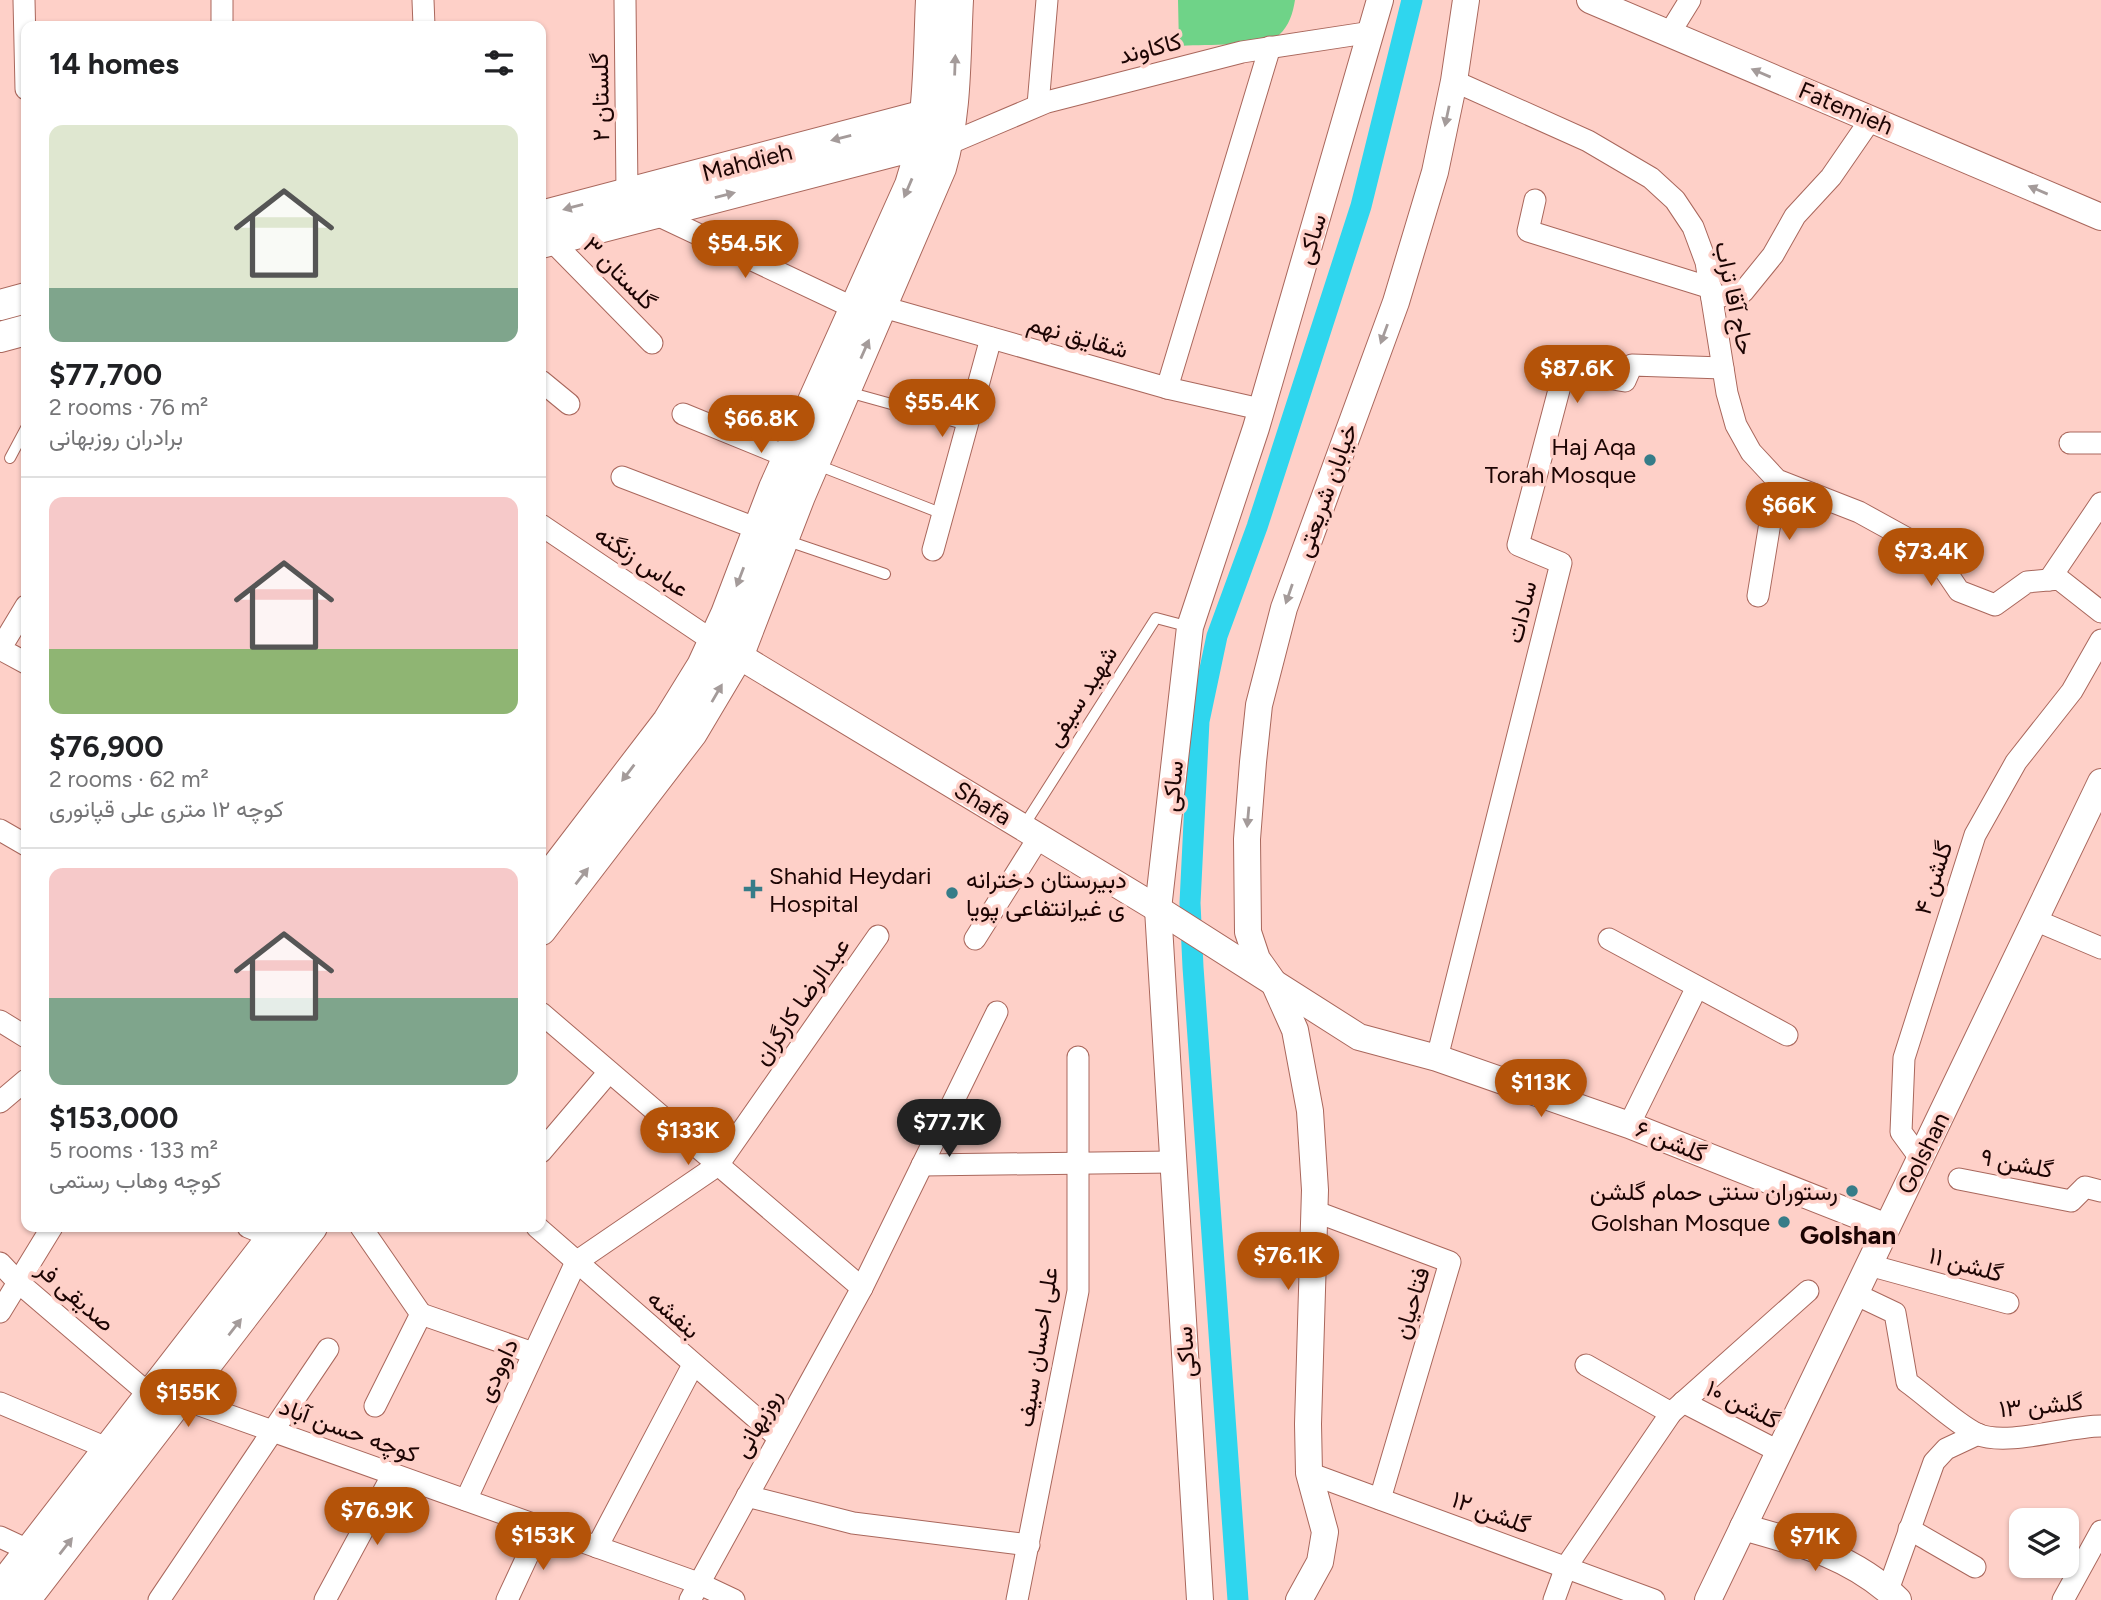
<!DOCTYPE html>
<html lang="en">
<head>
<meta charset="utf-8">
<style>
	body { margin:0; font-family:Figtree,Vazirmatn,sans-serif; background:#f6f6f6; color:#202124; height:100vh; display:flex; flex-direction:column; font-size:26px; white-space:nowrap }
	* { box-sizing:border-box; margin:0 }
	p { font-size:23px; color:#757577 }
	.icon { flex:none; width:38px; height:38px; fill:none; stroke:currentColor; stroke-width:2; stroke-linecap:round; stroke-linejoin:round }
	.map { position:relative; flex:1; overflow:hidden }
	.drawer { position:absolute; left:21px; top:21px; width:525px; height:1211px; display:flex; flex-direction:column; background:#fff; border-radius:14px; box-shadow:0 2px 5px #0004 }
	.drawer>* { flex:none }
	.buttons { position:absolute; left:2009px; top:1508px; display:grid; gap:14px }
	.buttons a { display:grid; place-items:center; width:70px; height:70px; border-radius:14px; background:#fff; box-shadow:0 2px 5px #0004; font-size:35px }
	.price { position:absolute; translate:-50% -60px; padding:0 16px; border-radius:24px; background:#b45309; color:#fff; font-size:23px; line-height:46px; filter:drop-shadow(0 2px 4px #0008) }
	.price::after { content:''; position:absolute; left:50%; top:42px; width:21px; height:16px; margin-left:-10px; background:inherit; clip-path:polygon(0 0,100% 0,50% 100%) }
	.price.selected { background:#222; color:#fff }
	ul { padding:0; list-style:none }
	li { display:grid; align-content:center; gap:14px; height:371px; padding:0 28px }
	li+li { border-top:2px solid #e0e0e0 }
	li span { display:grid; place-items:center; height:217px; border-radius:14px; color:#555 }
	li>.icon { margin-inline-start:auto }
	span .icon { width:126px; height:126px; fill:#fffc; stroke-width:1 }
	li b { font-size:30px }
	h2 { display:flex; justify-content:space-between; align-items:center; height:84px; padding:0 28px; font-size:30px }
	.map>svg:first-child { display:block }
	.green { fill:#6fd388 }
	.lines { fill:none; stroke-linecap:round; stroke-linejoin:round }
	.canal { stroke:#2fd6ee; stroke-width:21 }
	.service-casing { stroke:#a9675c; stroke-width:12 }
	.minor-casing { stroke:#a9675c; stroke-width:23 }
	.tertiary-casing { stroke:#a9675c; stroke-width:28 }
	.secondary-casing { stroke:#a9675c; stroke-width:32 }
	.service { stroke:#fff; stroke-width:10 }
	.minor { stroke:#fff; stroke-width:21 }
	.tertiary { stroke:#fff; stroke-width:26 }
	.secondary { stroke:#fff; stroke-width:30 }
	.oneway { fill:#a49b9a }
	.poi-dot { fill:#367c88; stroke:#fed0c8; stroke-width:2.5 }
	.labels { text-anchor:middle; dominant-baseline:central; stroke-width:7; stroke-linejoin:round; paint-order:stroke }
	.street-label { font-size:24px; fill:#1c0403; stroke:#fed0c8 }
	.poi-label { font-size:24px; fill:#1c0403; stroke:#fed0c8; text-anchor:end }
	.neighbourhood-label { font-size:26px; font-weight:bold; fill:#1c0403; stroke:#fed0c8 }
</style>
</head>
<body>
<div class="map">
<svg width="2101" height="1600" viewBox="0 0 2101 1600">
	<rect width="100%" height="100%" fill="#fed0c8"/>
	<path class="green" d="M1178 0H1295C1293 13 1289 26 1279 35 1263 47 1201 44 1179 46Z"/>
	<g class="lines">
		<path class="canal" d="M1238 1600 1193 967 1190 903 1199 721 1217 636 1257 527 1361 206 1412 0"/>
		<defs>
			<g id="service">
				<path d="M848 392 967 425"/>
				<path d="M10 458 26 428"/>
				<path d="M815 464 943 514"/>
				<path d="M785 540 885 574"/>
				<path d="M1023 827 1156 618 1190 627"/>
			</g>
			<g id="minor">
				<path d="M24 0 26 89"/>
				<path d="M222 0V26"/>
				<path d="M423 0 424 26"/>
				<path d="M625 0 627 192"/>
				<path d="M1669 34 1690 0"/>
				<path d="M1454 81 1588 141 1651 178 1675 200 1693 227 1706 262 1727 393 1736 425 1751 452 1777 480 1859 512 1908 539 1938 560 1959 591 1995 605 2027 582 2059 579 2101 612"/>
				<path d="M1038 105 1047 0"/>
				<path d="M948 144 1047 102 1242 52 1372 32"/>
				<path d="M1535 200 1528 231 1711 288"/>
				<path d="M653 213 854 308"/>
				<path d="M551 240 652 343"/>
				<path d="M1712 298 1743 292 1773 255 1795 216 1831 177 1871 119"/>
				<path d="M883 307 1167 388 1260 409"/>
				<path d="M541 381 569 404"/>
				<path d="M1167 388 1270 47"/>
				<path d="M683 414 788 457"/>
				<path d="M2070 443H2101"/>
				<path d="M622 477 758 529"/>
				<path d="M541 525 713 641"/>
				<path d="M933 550 991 338"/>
				<path d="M2049 580 2101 503"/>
				<path d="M1758 596 1777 480"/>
				<path d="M26 606 0 649 26 663"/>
				<path d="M0 830 26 845"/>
				<path d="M2035 920 2101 948"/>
				<path d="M975 939 1039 837"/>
				<path d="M1609 939 1787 1035"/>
				<path d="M541 1013 862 1288"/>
				<path d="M0 1021 26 1037"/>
				<path d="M1437 1058 1561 563 1518 545 1564 371 1625 381 1632 365 1723 368"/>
				<path d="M0 1102 26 1080"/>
				<path d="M1629 1125 1697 987"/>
				<path d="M541 1152 609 1072"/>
				<path d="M1920 1158 1901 1132 1904 1058 1975 835 2016 762 2072 691 2101 640"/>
				<path d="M922 1165 1173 1162"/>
				<path d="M1959 1179 2071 1201 2085 1187 2101 1191"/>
				<path d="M1314 1211 1450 1262 1380 1499"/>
				<path d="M248 1227 272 1237"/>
				<path d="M361 1227 421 1314 375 1406"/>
				<path d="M537 1227 779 1438"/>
				<path d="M0 1263 18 1282 150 1395"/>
				<path d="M1869 1265 2008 1303"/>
				<path d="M1855 1294 1895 1313 1907 1382C1928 1397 1955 1423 1977 1434 2007 1447 2067 1426 2101 1426"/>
				<path d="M0 1312 52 1227"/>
				<path d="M421 1314 533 1353"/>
				<path d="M1586 1365 1671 1413"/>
				<path d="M180 1398 698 1583 734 1600"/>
				<path d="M1683 1402 1780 1452"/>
				<path d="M0 1403 109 1449"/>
				<path d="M1309 1473 1654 1600"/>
				<path d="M747 1496 853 1523 1029 1545"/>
				<path d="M466 1500 576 1262 718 1165 878 936"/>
				<path d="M1909 1529 1975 1567"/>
				<path d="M0 1537 30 1551"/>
				<path d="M597 1547 693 1365"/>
				<path d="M1888 1590 1934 1462 1946 1449 1978 1434"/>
				<path d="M159 1600 328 1349"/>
				<path d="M325 1600 393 1474"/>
				<path d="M507 1600 541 1527"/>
				<path d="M690 1600 862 1288 997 1012"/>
				<path d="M1017 1600 1078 1291V1057"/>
				<path d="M1554 1600 1566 1567 1671 1413 1808 1291"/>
				<path d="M2063 1600 2101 1531"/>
			</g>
			<g id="tertiary">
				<path d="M1590 0 2101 217"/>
				<path d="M721 645 1158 909 1359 1037 1437 1058 1629 1125 1887 1227"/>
				<path d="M1743 1527C1801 1543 1854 1557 1898 1600"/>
				<path d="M1200 1600 1158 909 1190 627 1256 428 1380 0"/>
				<path d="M1299 1600 1320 1562 1325 1532 1309 1473 1308 1424 1315 1190 1310 1111 1295 1030 1274 983 1257 959 1248 932 1247 839 1253 762 1259 705 1284 608 1396 302 1435 172 1454 81 1466 0"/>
				<path d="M1708 1600 2101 782"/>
			</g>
			<g id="secondary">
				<path d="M541 216 940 111"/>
				<path d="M541 243 922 144H937"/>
				<path d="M0 305 26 298"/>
				<path d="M0 337 26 330"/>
				<path d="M541 887 668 721 702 666 726 614 774 488 910 185C930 126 928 62 931 0"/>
				<path d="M541 930 692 733 739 654 800 496 941 168C957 113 955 56 958 0"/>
				<path d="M0 1589 280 1227"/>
				<path d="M25 1600 312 1227"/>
			</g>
		</defs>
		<use href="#service" class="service-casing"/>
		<use href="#minor" class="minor-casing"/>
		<use href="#tertiary" class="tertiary-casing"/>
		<use href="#secondary" class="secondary-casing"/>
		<use href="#service" class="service"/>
		<use href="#minor" class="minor"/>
		<use href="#tertiary" class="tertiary"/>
		<use href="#secondary" class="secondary"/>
	</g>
	<defs><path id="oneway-solid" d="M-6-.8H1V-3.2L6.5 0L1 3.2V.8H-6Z" transform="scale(1.75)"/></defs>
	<g class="oneway">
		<use href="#oneway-solid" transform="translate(955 65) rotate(-88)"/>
		<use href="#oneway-solid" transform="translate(1761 73) rotate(-157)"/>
		<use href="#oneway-solid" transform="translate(1447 116) rotate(102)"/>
		<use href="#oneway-solid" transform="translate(841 138) rotate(166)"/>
		<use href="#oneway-solid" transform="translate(908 188) rotate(113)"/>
		<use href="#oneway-solid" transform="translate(2038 190) rotate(-157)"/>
		<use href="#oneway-solid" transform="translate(725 195) rotate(-14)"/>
		<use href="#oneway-solid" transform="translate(573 207) rotate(165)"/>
		<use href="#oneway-solid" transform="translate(1384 334) rotate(110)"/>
		<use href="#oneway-solid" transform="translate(865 349) rotate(-66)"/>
		<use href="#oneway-solid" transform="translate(740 577) rotate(111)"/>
		<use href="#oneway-solid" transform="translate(1289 594) rotate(109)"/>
		<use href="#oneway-solid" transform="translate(717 693) rotate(-60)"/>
		<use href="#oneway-solid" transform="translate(628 773) rotate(127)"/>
		<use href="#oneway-solid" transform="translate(1248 817) rotate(95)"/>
		<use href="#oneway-solid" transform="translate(582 876) rotate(-52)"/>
		<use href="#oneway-solid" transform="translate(235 1327) rotate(-52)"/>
		<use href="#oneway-solid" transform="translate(66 1546) rotate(-52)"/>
	</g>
	<g class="poi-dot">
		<circle cx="1650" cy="460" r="7"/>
		<path d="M749.5 878.5h7v7h7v7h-7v7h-7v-7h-7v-7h7z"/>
		<circle cx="952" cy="893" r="7"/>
		<circle cx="1852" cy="1191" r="7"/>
		<circle cx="1784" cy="1222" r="7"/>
	</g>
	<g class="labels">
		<g class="street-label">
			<text transform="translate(1150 48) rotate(-14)">کاکاوند</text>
			<text transform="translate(600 97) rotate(-91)">گلستان ۲</text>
			<text transform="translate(1846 108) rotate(23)">Fatemieh</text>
			<text transform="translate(747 162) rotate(-14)">Mahdieh</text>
			<text transform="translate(1311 239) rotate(-73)">ساکی</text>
			<text transform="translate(620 273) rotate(45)">گلستان ۳</text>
			<text transform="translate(1735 298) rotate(78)">حاج آقا تراب</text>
			<text transform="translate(1078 336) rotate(16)">شقایق نهم</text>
			<text transform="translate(1326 490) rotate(-70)">خیابان شریعتی</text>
			<text transform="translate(642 561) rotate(34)">عباس زنگنه</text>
			<text transform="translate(1521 612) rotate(-76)">سادات</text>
			<text transform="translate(1081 696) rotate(-58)">شهید سیفی</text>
			<text transform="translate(1172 786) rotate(-84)">ساکی</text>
			<text transform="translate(983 803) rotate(31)">Shafa</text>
			<text transform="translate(1933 878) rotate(-72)">گلشن ۴</text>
			<text transform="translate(801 1001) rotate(-55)">عبدالرضا کارگران</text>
			<text transform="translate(1671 1141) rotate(22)">گلشن ۶</text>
			<text transform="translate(1923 1153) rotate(-64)">Golshan</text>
			<text transform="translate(2017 1163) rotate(11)">گلشن ۹</text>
			<text transform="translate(1966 1264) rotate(15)">گلشن ۱۱</text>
			<text transform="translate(76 1296) rotate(41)">صدیقی فر</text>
			<text transform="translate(1411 1303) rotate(-73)">فتاحیان</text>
			<text transform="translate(674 1314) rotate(41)">بنفشه</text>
			<text transform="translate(1037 1347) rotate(-81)">علی احسان سیف</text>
			<text transform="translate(1185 1352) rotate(-94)">ساکی</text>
			<text transform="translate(497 1370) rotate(-65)">داوودی</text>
			<text transform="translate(1743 1404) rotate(27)">گلشن ۱۰</text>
			<text transform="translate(2041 1405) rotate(-5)">گلشن ۱۳</text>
			<text transform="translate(757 1423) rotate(-61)">روزبهانی</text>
			<text transform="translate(349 1430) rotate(20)">کوچه حسن آباد</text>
			<text transform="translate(1491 1512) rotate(20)">گلشن ۱۲</text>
		</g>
		<g class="poi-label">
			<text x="1636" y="446">Haj Aqa<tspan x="1636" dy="28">Torah Mosque</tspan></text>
			<text x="769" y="875" text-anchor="start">Shahid Heydari<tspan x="769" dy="28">Hospital</tspan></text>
			<text x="966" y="879" text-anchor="start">دبیرستان دخترانه<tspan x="966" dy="28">ی غیرانتفاعی پویا</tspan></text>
			<text x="1838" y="1191">رستوران سنتی حمام گلشن</text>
			<text x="1770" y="1222">Golshan Mosque</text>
		</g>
		<g class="neighbourhood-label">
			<text x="1848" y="1235">Golshan</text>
		</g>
	</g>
</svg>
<div class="buttons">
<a><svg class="icon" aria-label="layers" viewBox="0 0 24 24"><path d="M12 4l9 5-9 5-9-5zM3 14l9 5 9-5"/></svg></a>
</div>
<b class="price" style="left:745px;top:280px">$54.5K</b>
<b class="price" style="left:1577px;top:405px">$87.6K</b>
<b class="price" style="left:942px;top:439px">$55.4K</b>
<b class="price" style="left:761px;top:455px">$66.8K</b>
<b class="price" style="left:1789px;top:542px">$66K</b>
<b class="price" style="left:1931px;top:588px">$73.4K</b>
<b class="price" style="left:1541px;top:1119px">$113K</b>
<b class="price selected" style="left:949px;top:1159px">$77.7K</b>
<b class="price" style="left:688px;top:1167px">$133K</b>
<b class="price" style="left:1288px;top:1292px">$76.1K</b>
<b class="price" style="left:188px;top:1429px">$155K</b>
<b class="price" style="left:377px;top:1547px">$76.9K</b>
<b class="price" style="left:543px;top:1572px">$153K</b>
<b class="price" style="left:1815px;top:1573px">$71K</b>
<section class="drawer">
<h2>14 homes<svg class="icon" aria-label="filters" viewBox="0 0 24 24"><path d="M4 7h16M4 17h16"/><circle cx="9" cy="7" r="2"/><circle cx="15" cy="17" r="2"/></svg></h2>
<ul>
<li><span style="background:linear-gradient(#dfe7d0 75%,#7fa58c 0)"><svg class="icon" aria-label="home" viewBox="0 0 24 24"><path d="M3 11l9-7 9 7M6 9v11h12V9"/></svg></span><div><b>$77,700</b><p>2 rooms · 76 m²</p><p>برادران روزبهانی</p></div></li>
<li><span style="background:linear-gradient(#f6c9c9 70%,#8fb573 0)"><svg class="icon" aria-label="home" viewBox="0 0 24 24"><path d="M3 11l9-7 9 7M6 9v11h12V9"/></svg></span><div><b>$76,900</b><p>2 rooms · 62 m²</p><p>کوچه ۱۲ متری علی قپانوری</p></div></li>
<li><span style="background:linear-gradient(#f6c9c9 60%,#7fa58c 0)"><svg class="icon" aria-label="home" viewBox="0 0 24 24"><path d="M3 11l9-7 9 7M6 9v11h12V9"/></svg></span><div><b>$153,000</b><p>5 rooms · 133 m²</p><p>کوچه وهاب رستمی</p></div></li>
</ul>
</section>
</div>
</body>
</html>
